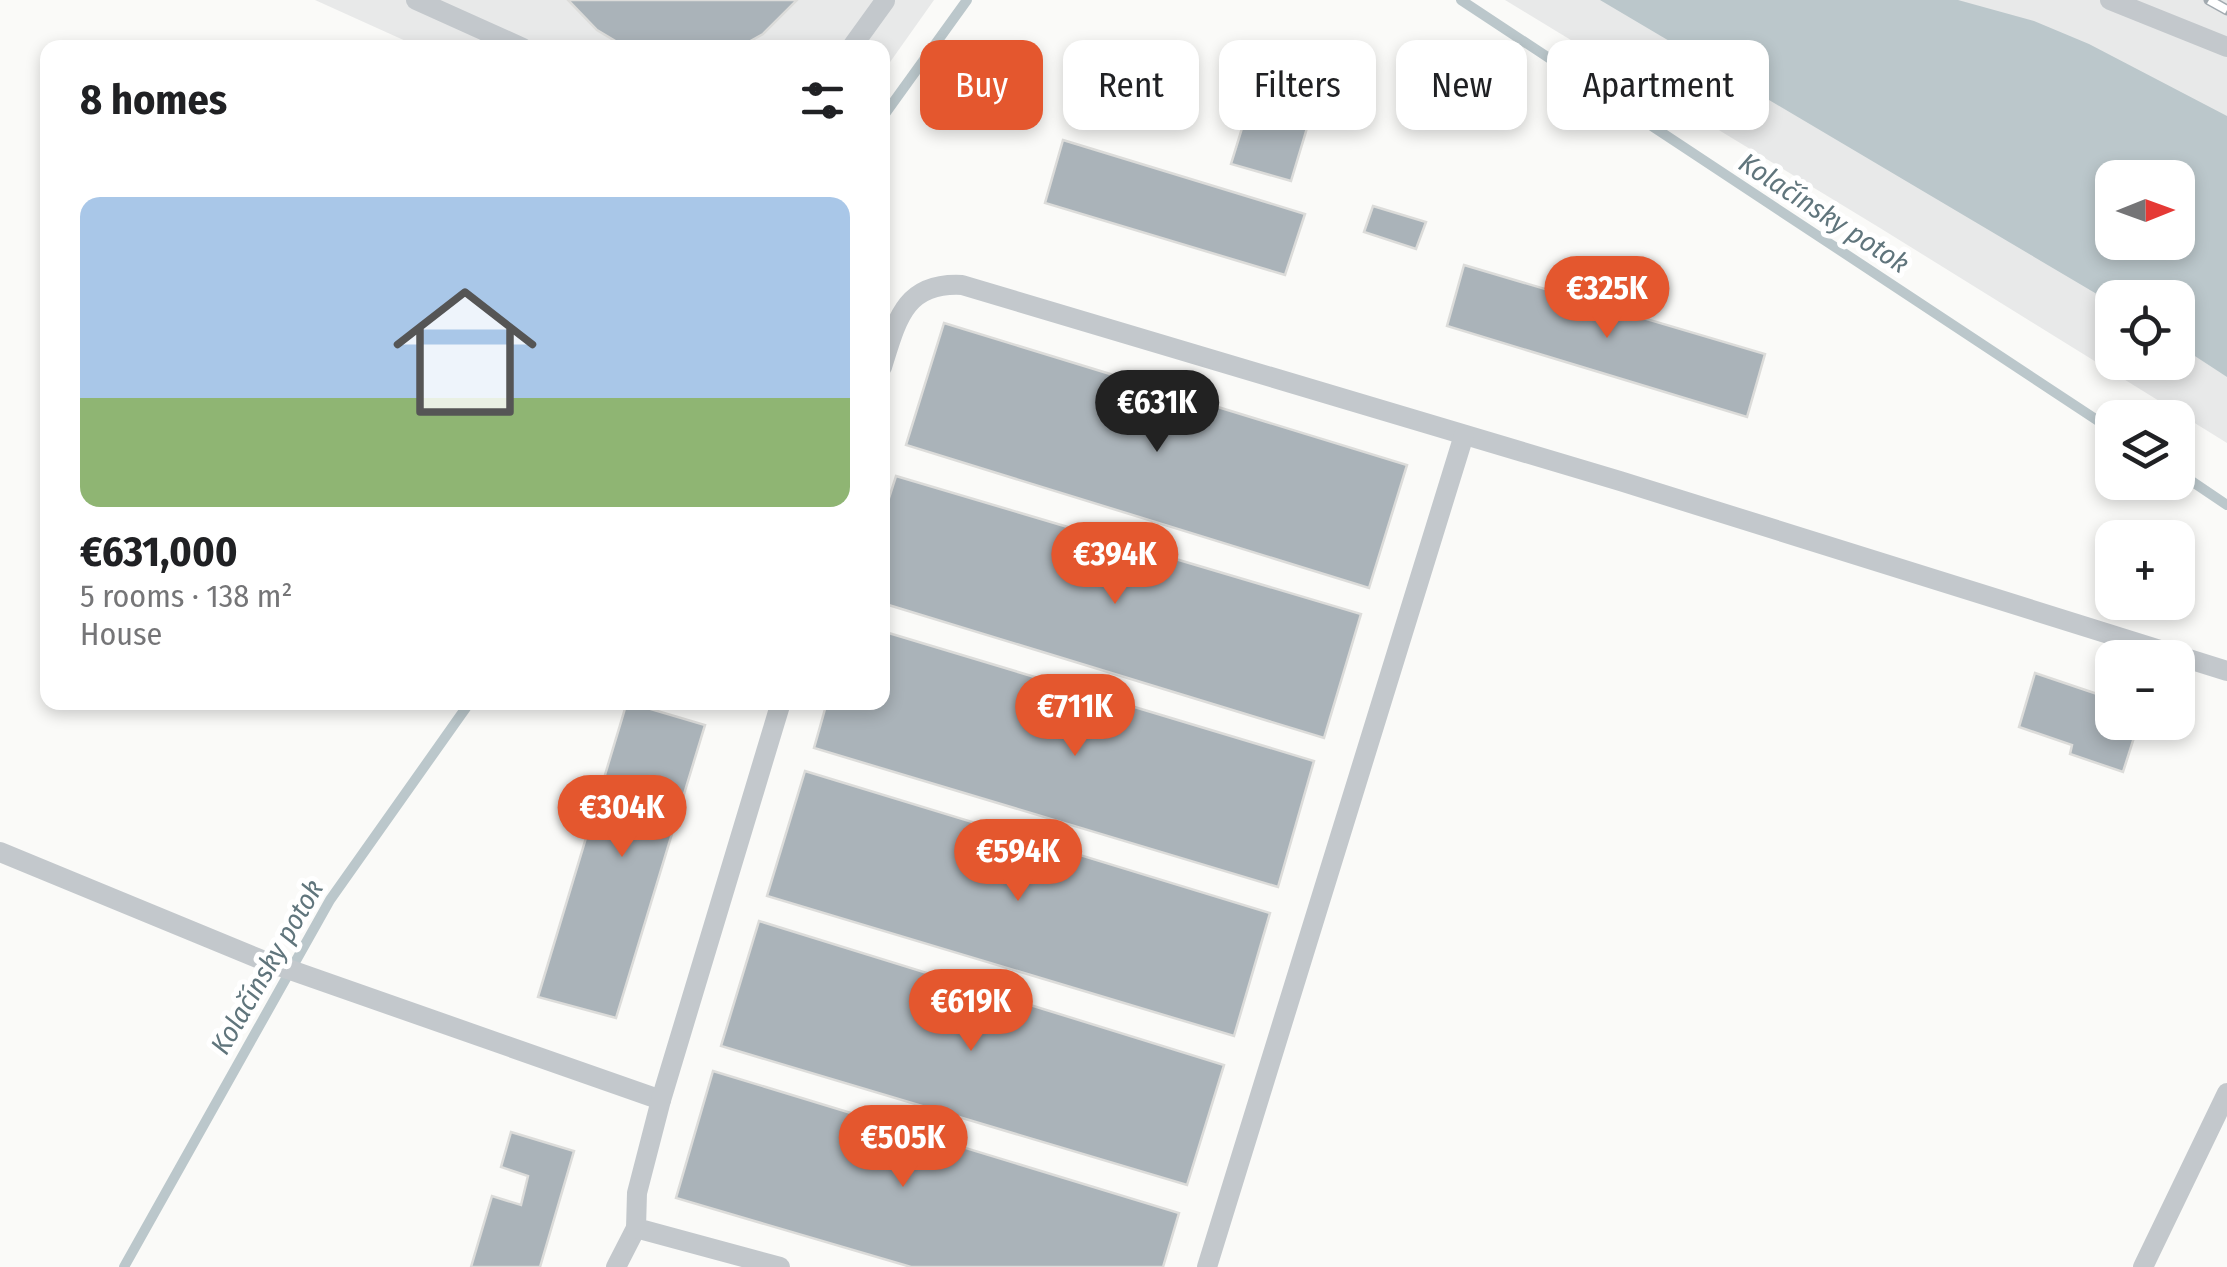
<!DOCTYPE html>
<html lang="en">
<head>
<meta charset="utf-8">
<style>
	body { margin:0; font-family:"Fira Sans Condensed",sans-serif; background:#f2f2f2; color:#202124; height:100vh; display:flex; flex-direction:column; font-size:38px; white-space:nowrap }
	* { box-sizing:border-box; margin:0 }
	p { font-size:32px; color:#757577 }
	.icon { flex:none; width:55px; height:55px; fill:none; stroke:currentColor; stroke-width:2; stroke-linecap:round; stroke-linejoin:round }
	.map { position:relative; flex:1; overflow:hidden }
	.details { position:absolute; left:40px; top:40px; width:850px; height:670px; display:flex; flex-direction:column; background:#fff; border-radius:20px; box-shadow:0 5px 15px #0003 }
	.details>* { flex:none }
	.hud { position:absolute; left:920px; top:40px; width:950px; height:90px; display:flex; gap:20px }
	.needle { width:65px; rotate:89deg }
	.tools { position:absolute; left:2095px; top:160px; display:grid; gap:20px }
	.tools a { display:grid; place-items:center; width:100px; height:100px; border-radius:20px; background:#fff; box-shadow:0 5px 15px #0003; font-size:50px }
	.price { position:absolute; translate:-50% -85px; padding:0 22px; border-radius:35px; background:#e4572e; color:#fff; font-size:32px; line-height:65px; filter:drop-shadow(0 2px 5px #0008) }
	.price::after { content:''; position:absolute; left:50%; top:60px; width:30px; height:22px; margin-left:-15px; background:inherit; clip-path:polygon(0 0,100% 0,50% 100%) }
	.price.selected { background:#222; color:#fff }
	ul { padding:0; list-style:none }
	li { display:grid; align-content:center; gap:20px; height:530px; padding:0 40px }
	li span { display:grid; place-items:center; height:310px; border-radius:20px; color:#555 }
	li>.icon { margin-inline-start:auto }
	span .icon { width:180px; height:180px; fill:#fffc; stroke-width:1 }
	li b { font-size:42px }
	h2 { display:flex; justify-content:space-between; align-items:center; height:120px; padding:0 40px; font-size:42px }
	.chip { padding:0 35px; border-radius:20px; background:#fff; box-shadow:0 5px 15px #0003; font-size:35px; line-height:90px }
	.chip.selected { background:#e4572e; color:#fff }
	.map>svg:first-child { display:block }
	.built { fill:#e8e9e9; fill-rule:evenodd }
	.water { fill:#bbc7cb; fill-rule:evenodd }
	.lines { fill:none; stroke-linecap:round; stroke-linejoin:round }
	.stream { stroke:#bbc7cb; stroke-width:10 }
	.building { fill:#aab3b9; stroke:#dcdcda; stroke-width:2.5 }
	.lane { stroke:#c3c8cc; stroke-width:20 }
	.rail-casing { stroke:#a2aab0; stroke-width:11 }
	.rail { stroke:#fff; stroke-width:8; stroke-dasharray:22; stroke-linecap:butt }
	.labels { text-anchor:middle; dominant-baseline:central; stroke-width:10; stroke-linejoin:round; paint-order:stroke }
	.water-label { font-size:28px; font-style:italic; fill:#60757c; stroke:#fff }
</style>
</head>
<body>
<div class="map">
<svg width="2227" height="1267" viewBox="0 0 2227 1267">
	<rect width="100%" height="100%" fill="#fafaf8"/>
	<g class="built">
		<path d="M315 0H934L883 72 882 48 419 47Z"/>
		<path d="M1505 0H2227V443L1880 228ZM2112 178H2178V242H2112ZM2112 298H2178V362H2112Z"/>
	</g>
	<path class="water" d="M1600 0H1958L2034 21 2089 44 2227 116V377L2178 345V298H2112V303ZM2112 178H2178V242H2112Z"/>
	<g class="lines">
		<g class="stream">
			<path d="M1461 0 2112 430"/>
			<path d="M882 118 967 0"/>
			<path d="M2178 472 2227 505"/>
			<path d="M124 1267 330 900 470 702"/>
		</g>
	</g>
	<g class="building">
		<path d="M568 0H797L763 34 738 48H627L597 30Z"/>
		<path d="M1264 57 1323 75 1291 181 1231 164Z"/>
		<path d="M1063 140 1305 214 1285 275 1045 203Z"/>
		<path d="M1373 206 1426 222 1416 249 1364 232Z"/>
		<path d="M1464 265 1765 354 1747 417 1447 326Z"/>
		<path d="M944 323 1407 465 1369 588 906 445Z"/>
		<path d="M896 476 1361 614 1324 738 882 603V520Z"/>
		<path d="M882 631 1314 761 1278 887 814 748 827 702H882Z"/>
		<path d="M2035 673 2112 699V722H2139L2123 772 2070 754 2072 745 2019 727Z"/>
		<path d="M627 702 705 725 616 1018 538 997Z"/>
		<path d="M805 771 1270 913 1234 1036 767 896Z"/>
		<path d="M759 921 1224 1065 1187 1185 721 1046Z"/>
		<path d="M713 1071 1179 1213 1163 1267H911L676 1198Z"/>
		<path d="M511 1132 574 1151 540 1267H471L492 1196 521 1205 528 1176 501 1167Z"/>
	</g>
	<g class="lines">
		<g class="lane">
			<path d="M416 0 523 48"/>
			<path d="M2110 0 2227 47"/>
			<path d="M851 48 885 1"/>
			<path d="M882 367C897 319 905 282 962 285L1620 481 2227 671"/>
			<path d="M0 852 262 960 661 1100"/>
			<path d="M616 1267 636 1228"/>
			<path d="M780 1267 636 1228 637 1193 661 1100 781 702"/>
			<path d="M1207 1267 1464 435"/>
			<path d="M2143 1267 2227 1093"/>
		</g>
		<defs>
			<path id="rail" d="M2209 0 2227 10"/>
		</defs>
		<use href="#rail" class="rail-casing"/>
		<use href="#rail" class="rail"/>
	</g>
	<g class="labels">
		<g class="water-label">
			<text transform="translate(1824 213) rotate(33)">Kolačínsky potok</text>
			<text transform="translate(267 967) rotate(-60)">Kolačínsky potok</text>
		</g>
	</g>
</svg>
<div class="tools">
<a><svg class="needle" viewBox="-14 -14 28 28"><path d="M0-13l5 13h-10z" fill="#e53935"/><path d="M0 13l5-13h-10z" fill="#757577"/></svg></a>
<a><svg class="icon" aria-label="locate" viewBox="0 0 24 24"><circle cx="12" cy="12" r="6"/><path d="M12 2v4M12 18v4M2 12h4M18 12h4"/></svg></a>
<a><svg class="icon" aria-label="layers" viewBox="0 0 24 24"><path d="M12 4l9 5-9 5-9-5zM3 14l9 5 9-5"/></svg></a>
<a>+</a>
<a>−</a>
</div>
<b class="price" style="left:1607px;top:341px">€325K</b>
<b class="price selected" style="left:1157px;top:455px">€631K</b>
<b class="price" style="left:1115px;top:607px">€394K</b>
<b class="price" style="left:1075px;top:759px">€711K</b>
<b class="price" style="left:622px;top:860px">€304K</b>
<b class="price" style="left:1018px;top:904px">€594K</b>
<b class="price" style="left:971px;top:1054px">€619K</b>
<b class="price" style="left:903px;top:1190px">€505K</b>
<div class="hud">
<a class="chip selected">Buy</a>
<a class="chip">Rent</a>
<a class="chip">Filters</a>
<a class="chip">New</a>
<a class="chip">Apartment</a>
</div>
<section class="details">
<h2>8 homes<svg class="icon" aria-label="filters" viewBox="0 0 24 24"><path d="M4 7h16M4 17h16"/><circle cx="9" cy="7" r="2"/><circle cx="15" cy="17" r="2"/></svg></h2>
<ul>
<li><span style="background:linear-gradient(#a9c7e8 65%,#8fb573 0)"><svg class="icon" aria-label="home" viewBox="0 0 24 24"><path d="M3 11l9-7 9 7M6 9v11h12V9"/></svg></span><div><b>€631,000</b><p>5 rooms · 138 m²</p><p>House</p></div></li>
</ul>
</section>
</div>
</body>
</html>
